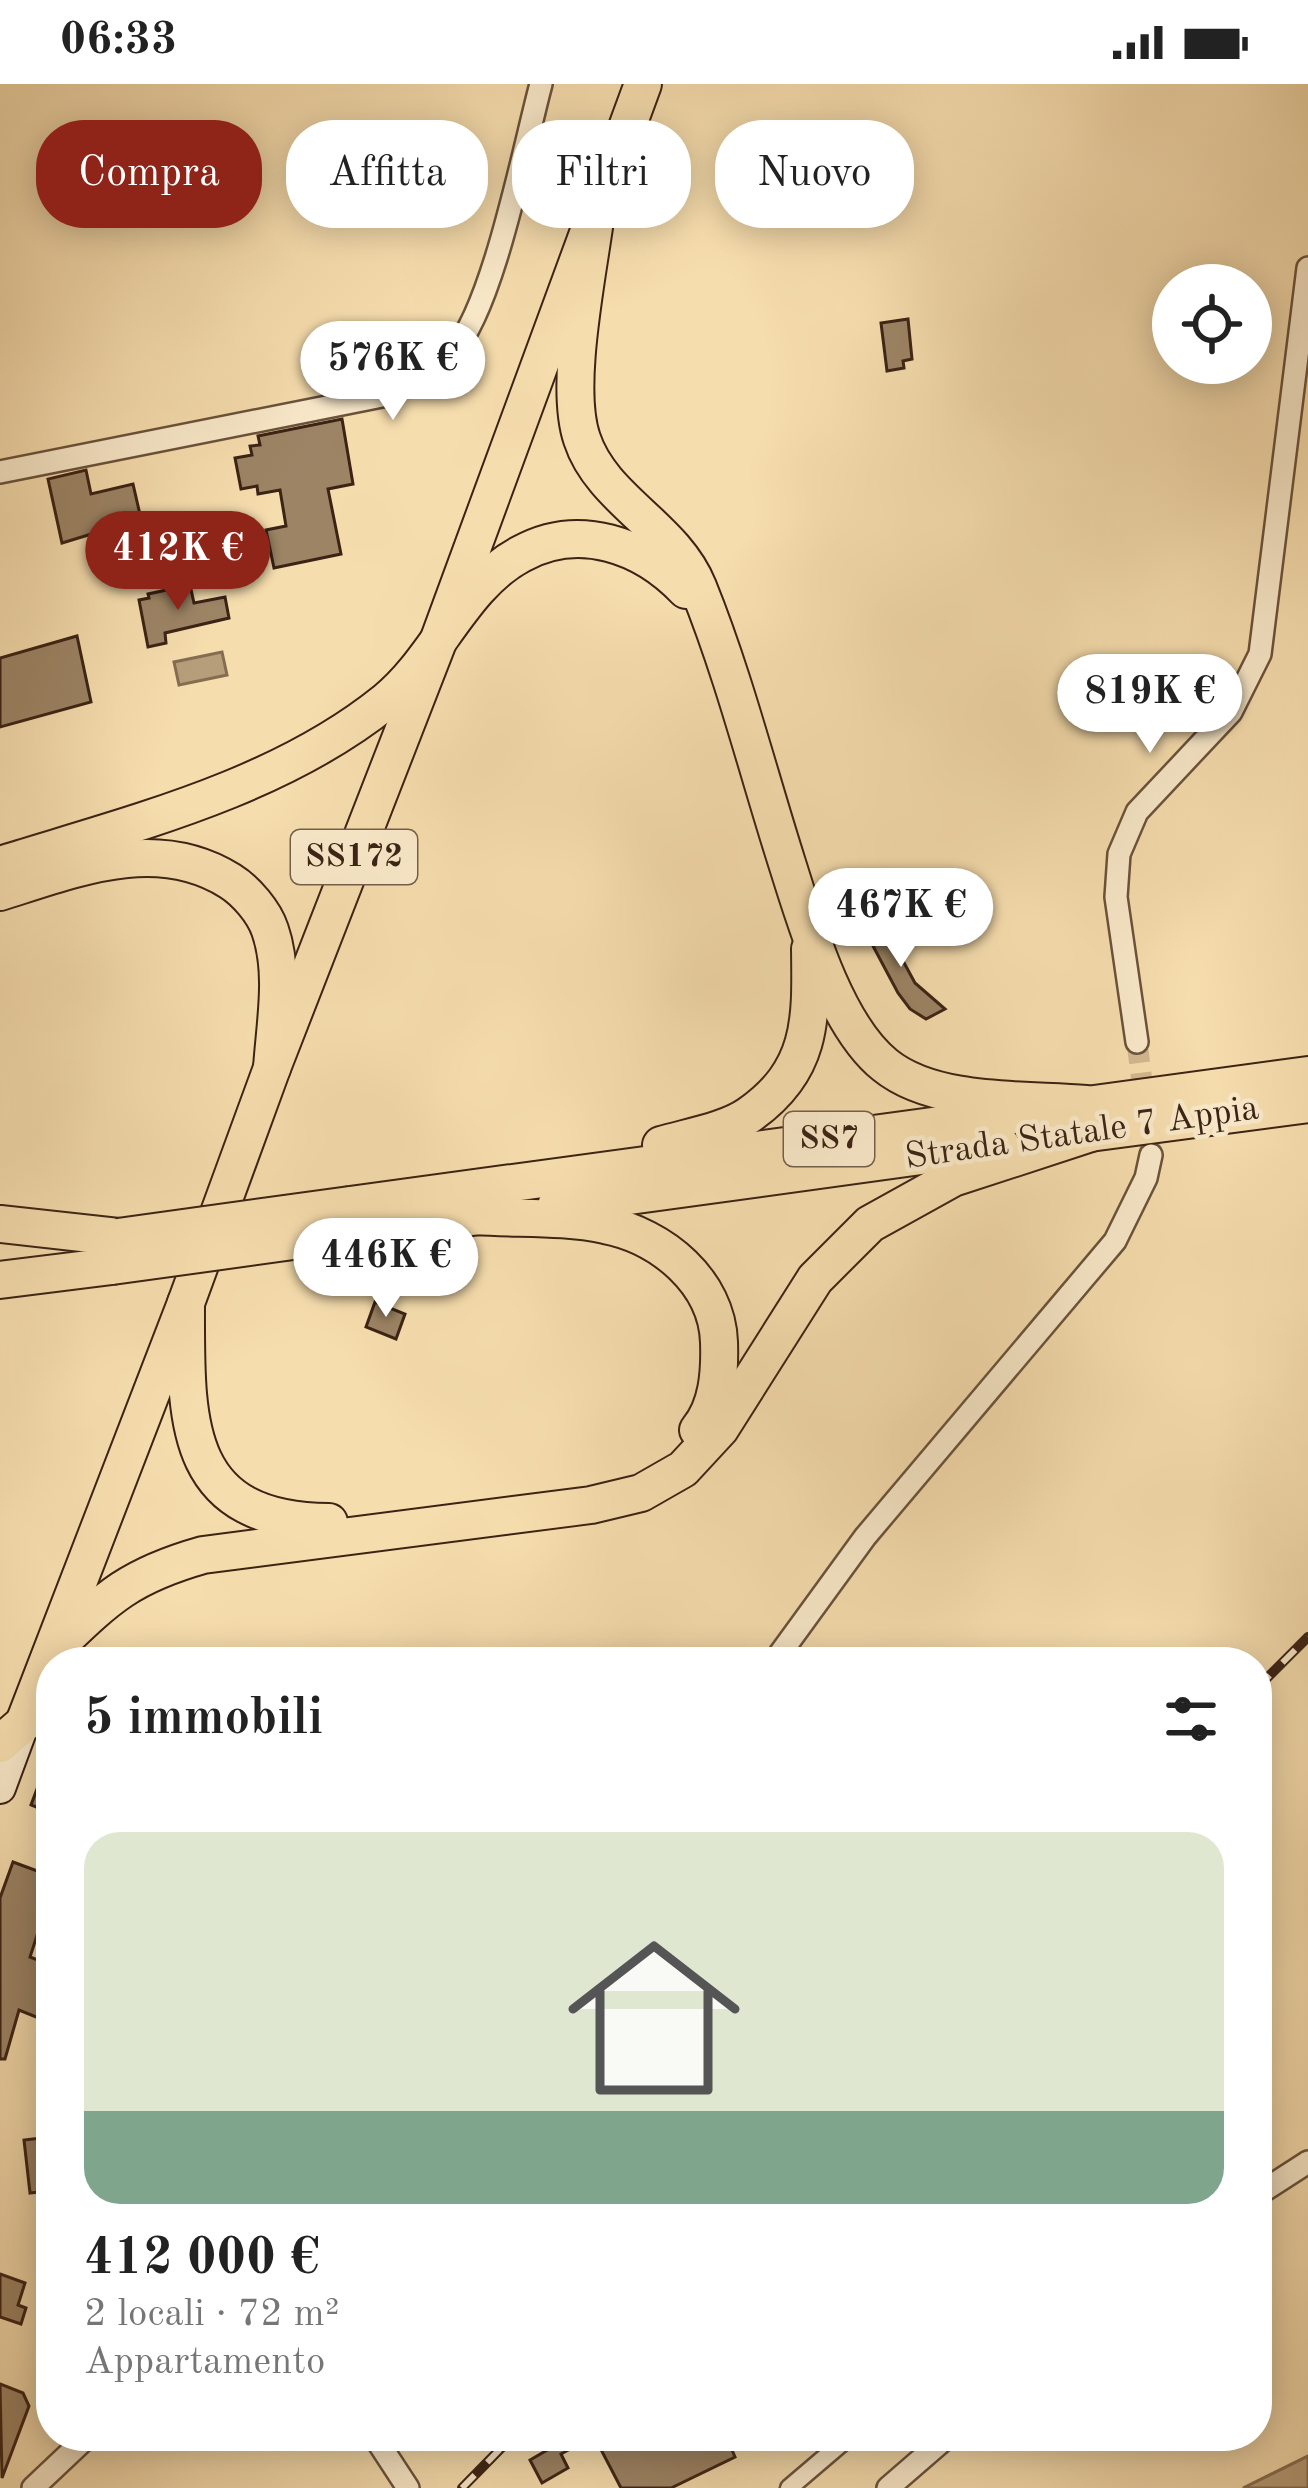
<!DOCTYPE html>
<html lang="it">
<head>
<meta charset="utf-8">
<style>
	body { margin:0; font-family:"Old Standard TT",serif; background:#f2f2f2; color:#222; height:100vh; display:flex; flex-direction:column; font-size:45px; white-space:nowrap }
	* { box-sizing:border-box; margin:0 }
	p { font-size:39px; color:#767676 }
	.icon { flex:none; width:66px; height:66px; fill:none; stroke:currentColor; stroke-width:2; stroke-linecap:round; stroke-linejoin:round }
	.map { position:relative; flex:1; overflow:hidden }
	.details { position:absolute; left:36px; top:1563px; width:1236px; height:804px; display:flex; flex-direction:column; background:#fff; border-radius:48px; box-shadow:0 6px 30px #0003 }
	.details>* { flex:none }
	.hud { position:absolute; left:36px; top:36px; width:1236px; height:108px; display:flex; gap:24px }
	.fabs { position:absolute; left:1152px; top:180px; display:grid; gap:24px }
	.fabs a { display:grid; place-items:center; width:120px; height:120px; border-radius:50%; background:#fff; box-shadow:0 6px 30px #0003; font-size:60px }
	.price { position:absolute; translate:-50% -102px; padding:0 27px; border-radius:42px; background:#fff; color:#222; font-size:39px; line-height:78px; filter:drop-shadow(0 3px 6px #0008) }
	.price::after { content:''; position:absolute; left:50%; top:72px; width:36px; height:27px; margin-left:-18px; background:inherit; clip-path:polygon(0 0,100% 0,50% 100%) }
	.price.active { background:#8f2418; color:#fff }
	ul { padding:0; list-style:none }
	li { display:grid; align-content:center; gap:24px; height:636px; padding:0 48px }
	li+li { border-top:3px solid #e0e0e0 }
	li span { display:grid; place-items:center; height:372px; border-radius:36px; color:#555 }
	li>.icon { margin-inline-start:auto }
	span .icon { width:216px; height:216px; fill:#fffc; stroke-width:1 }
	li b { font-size:51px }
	h2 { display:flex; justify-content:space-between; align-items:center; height:144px; padding:0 48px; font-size:51px }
	.pill { padding:0 42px; border-radius:48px; background:#fff; box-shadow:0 6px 30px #0003; font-size:42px; line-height:108px }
	.pill.active { background:#8f2418; color:#fff }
	.status { display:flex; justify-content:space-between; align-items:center; height:84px; padding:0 60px; background:#fff; direction:ltr }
	.status svg { height:33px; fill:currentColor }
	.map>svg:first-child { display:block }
	.water { fill:#b69e7a; stroke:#856d52; stroke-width:3 }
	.building { fill:#9c8465; stroke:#3b2315; stroke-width:3 }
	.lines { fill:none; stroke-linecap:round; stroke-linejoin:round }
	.minor-tunnel { stroke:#d1b88f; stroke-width:21; stroke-dasharray:21 10; stroke-linecap:butt }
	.pedestrian-casing { stroke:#6a523b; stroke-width:21 }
	.minor-casing { stroke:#6a523b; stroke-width:26 }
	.secondary-casing { stroke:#3b2315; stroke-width:34 }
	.primary-casing { stroke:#3b2315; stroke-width:40 }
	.trunk-casing { stroke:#3b2315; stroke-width:40 }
	.pedestrian { stroke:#f9e9ca; stroke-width:16 }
	.minor { stroke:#f9e9ca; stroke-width:21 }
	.secondary { stroke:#f9e9ca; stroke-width:30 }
	.primary { stroke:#f6ddae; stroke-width:36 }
	.trunk { stroke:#f6ddae; stroke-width:36 }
	.rail-casing { stroke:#3b2315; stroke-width:10 }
	.rail { stroke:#f9e9ca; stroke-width:6; stroke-dasharray:18; stroke-linecap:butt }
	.trunk-bridge-casing { stroke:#3b2315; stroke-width:40; stroke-linecap:butt }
	.trunk-bridge { stroke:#f6ddae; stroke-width:36 }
	.labels { text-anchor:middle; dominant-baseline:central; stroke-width:9; stroke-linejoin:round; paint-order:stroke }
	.shield { fill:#f9e9ca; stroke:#745e4b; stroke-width:3 }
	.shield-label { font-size:33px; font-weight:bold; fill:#3b2315 }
	.street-label { font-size:36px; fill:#3b2315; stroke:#f9e9ca }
</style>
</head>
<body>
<div class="status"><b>06:33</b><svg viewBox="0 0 49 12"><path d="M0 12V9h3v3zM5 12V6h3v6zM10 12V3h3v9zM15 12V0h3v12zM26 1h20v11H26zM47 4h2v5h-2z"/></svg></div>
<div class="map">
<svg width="1308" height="2404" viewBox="0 0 1308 2404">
	<rect width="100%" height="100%" fill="#f6ddae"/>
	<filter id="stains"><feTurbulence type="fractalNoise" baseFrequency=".00167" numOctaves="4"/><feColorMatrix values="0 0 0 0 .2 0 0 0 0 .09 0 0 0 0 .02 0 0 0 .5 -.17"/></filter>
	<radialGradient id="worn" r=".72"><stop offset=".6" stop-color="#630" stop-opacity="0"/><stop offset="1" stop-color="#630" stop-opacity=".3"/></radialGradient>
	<g class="water">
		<path d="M222 568 227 591 179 601 174 578Z"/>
		<path d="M1308 2372V2404H1243Z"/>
	</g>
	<g class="building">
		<path d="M908 235 912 275 903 277 904 284 887 287 881 239Z"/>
		<path d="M342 335 353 400 328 405 341 470 274 484 266 446 286 442 280 406 258 410 257 402 241 405 235 374 252 371 250 362 260 361 258 352Z"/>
		<path d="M86 386 91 410 133 400 141 435 62 459 48 395Z"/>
		<path d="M190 501 194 519 225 513 229 534 165 549 166 559 148 563 139 516 149 514 148 510Z"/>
		<path d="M77 552 91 618 0 643V574Z"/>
		<path d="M886 827 897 847 889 851 915 899 945 925 926 935 910 925 898 909 872 860 881 855 870 835Z"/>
		<path d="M375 1218 405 1230 396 1255 366 1243Z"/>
		<path d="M49 1673H51V1729L31 1721Z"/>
		<path d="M13 1778 51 1792V1808L30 1873 51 1881V1939L19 1926 5 1975H0V1814Z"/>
		<path d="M42 2054 48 2107 30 2109 24 2056Z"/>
		<path d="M0 2190 25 2199 18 2221 26 2224 21 2240 0 2233Z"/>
		<path d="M0 2300 23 2309 29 2322 2 2394Z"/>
		<path d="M550 2352H726L735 2373 671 2404H621L594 2352 561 2370 568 2384 542 2399 530 2376 554 2362Z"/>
	</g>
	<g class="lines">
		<path class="minor-tunnel" d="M1137 958 1151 1071"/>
		<defs>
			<path id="pedestrian" d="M789 2404 850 2352"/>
			<g id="minor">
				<path d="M0 388 382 312C409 300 433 288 453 267 493 225 524 63 541 0"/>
				<path d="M1137 958 1116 813 1119 770 1137 728 1231 628 1260 570 1308 184"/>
				<path d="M774 1578 865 1453 1115 1157 1146 1094 1151 1071"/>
				<path d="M1257 2111 1308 2078"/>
				<path d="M374 2352 408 2404"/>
				<path d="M33 2404 88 2352"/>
				<path d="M888 2404 948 2352"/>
			</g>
			<path id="secondary" d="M0 1704 24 1639"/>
			<path id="primary" d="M24 1639 186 1219 272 984 436 563 643 0"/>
			<g id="trunk">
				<path d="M597 121C590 182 563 300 582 355 602 416 674 443 698 503 734 592 758 688 787 779 806 839 835 941 885 981 934 1021 1025 1015 1086 1020"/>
				<path d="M0 781C131 740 277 705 386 617 437 576 462 501 521 470 579 438 643 461 686 506"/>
				<path d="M0 808C76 784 157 751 230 797 246 807 264 828 270 846 285 889 275 939 272 984"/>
				<path d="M1067 1052 1308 1020"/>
				<path d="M661 1061C688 1053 726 1047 749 1031 813 986 811 936 810 865"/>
				<path d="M350 1121 1308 991"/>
				<path d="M556 1122 1001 1061"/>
				<path d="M476 1132C518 1135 564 1132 605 1141 662 1152 717 1198 719 1258 720 1288 718 1322 698 1346"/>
				<path d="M0 1140 118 1153"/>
				<path d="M344 1150 495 1130"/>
				<path d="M0 1196 112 1182"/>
				<path d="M186 1219C186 1335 180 1437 329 1438"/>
				<path d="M54 1565C108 1513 129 1492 203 1471L591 1421 641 1409 683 1385 720 1345 815 1195 870 1140 953 1094 1091 1049"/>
				<path d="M0 1660 24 1639"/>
			</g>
		</defs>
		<use href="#pedestrian" class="pedestrian-casing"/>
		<use href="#minor" class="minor-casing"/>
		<use href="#secondary" class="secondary-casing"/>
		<use href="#primary" class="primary-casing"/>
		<use href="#trunk" class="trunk-casing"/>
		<use href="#pedestrian" class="pedestrian"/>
		<use href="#minor" class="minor"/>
		<use href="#secondary" class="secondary"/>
		<use href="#primary" class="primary"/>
		<use href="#trunk" class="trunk"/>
		<defs>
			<g id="rail">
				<path d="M1257 1604 1308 1553"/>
				<path d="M462 2404 513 2352"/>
			</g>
		</defs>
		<use href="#rail" class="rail-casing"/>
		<use href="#rail" class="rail"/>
		<defs>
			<g id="trunk-bridge">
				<path d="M118 1153 350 1121"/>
				<path d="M112 1182 344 1150"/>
			</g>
		</defs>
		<use href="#trunk-bridge" class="trunk-bridge-casing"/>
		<use href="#trunk-bridge" class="trunk-bridge"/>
	</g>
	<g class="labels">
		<g class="shield">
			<rect x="291" y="746" width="126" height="54" rx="9"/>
			<rect x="784" y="1028" width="90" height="54" rx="9"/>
		</g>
		<g class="shield-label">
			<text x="354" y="773">SS172</text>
			<text x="829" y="1055">SS7</text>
		</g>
		<g class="street-label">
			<text transform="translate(1082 1050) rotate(-8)">Strada Statale 7 Appia</text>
		</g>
	</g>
	<rect width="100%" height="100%" filter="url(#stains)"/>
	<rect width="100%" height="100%" fill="url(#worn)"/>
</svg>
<div class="fabs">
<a><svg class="icon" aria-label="locate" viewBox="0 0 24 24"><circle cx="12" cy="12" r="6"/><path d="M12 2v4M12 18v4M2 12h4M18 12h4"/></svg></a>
</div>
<b class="price" style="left:393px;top:339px">576K €</b>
<b class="price active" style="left:178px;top:529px">412K €</b>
<b class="price" style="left:1150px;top:672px">819K €</b>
<b class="price" style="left:901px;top:886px">467K €</b>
<b class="price" style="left:386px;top:1236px">446K €</b>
<div class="hud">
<a class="pill active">Compra</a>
<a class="pill">Affitta</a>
<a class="pill">Filtri</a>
<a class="pill">Nuovo</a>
</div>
<section class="details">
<h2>5 immobili<svg class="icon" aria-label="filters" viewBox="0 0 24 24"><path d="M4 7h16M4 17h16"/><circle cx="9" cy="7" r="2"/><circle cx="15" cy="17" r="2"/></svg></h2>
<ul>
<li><span style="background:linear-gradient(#dfe7d0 75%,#7fa58c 0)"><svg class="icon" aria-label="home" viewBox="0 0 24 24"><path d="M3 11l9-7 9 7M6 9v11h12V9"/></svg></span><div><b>412 000 €</b><p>2 locali · 72 m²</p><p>Appartamento</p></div></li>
</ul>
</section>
</div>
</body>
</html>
